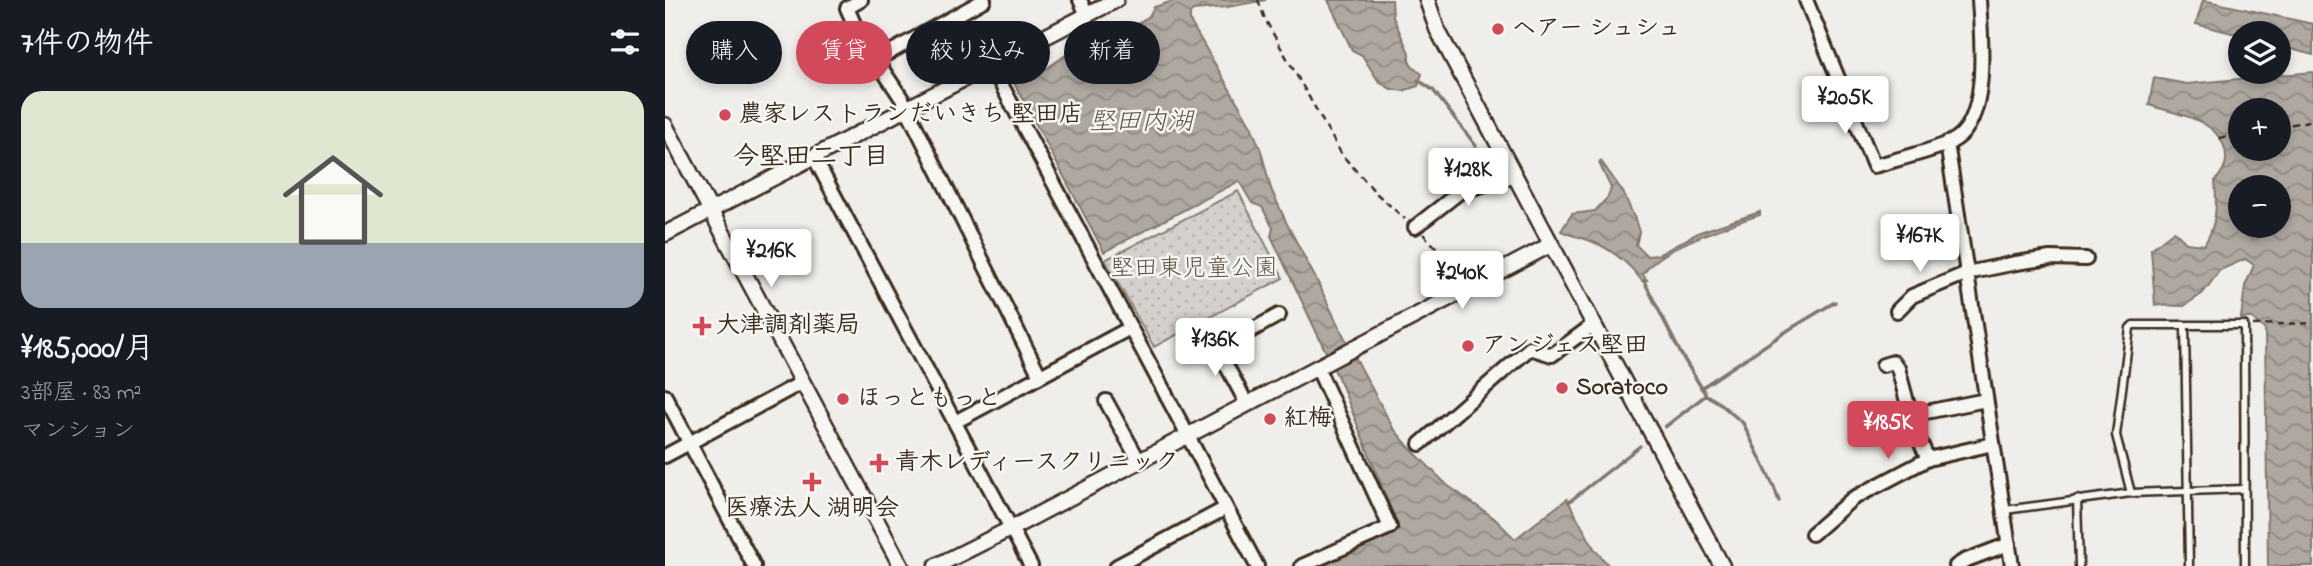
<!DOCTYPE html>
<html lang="ja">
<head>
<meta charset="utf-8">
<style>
	body { margin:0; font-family:"Indie Flower","Klee One",sans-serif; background:#242831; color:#f1f3f6; height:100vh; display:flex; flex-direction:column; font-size:26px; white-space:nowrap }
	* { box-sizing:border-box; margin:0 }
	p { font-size:23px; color:#9ea1a6 }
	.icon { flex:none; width:38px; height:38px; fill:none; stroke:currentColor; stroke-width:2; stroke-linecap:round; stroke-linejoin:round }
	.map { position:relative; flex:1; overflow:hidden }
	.details { display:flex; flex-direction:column; background:#171b24; width:665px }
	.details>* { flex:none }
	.hud { position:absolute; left:21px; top:21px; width:665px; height:63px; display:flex; gap:14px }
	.fabs { position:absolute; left:1563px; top:21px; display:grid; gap:14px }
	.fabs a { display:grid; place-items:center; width:63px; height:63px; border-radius:50%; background:#171b24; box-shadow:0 4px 10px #0003; font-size:35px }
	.price { position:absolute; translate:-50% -60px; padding:0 16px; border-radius:7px; background:#fff; color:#222; font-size:23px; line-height:46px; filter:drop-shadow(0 2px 4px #0008) }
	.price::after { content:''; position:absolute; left:50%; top:42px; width:21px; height:16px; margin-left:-10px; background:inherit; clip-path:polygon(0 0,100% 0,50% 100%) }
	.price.current { background:#d1495b; color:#fff }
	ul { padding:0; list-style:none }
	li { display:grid; align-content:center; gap:14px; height:371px; padding:0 21px }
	li span { display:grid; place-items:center; height:217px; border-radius:21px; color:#555 }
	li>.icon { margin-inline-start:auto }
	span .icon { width:126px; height:126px; fill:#fffc; stroke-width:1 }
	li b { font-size:30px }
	h2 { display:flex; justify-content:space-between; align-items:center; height:84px; padding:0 21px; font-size:30px }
	.pill { padding:0 24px; border-radius:32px; background:#171b24; box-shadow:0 4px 10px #0003; font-size:24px; line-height:63px }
	.pill.current { background:#d1495b; color:#fff }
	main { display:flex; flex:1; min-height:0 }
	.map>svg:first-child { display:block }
	.park { fill:url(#park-dots); stroke:#887e75; stroke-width:2 }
	.water { fill:url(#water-waves); stroke:#81766d; stroke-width:2; fill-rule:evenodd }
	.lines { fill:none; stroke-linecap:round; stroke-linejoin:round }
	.stream { stroke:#81766d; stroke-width:3.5 }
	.service-casing { stroke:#3b2a1e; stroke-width:11 }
	.minor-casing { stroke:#3b2a1e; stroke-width:18 }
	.tertiary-casing { stroke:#3b2a1e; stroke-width:19 }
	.path { stroke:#3b2a1e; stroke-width:2.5; stroke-dasharray:7 5; stroke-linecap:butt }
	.service { stroke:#f6f6f2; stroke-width:6 }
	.minor { stroke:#f6f6f2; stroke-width:12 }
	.tertiary { stroke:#f6f6f2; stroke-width:14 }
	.poi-dot { fill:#d1495b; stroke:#f6f6f2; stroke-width:2.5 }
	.labels { text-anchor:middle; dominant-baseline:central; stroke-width:5; stroke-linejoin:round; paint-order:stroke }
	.poi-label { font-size:24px; font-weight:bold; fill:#3b2a1e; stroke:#f6f6f2; text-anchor:start }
	.park-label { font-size:24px; fill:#61544a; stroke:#f6f6f2 }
	.water-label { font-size:26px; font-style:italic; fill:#64564c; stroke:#f6f6f2 }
	.neighbourhood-label { font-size:26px; font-weight:bold; fill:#3b2a1e; stroke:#f6f6f2 }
</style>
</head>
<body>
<main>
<section class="details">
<h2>7件の物件<svg class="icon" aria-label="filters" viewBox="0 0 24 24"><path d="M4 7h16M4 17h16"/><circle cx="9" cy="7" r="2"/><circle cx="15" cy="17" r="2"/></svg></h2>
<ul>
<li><span style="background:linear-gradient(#dfe7d0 70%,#9aa5b1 0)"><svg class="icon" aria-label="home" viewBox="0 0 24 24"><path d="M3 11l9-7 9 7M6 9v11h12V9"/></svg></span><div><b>¥185,000/月</b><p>3部屋 · 83 m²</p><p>マンション</p></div></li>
</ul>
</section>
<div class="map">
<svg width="1648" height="566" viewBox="0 0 1648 566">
	<defs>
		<pattern id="park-dots" width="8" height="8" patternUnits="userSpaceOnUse" patternTransform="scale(1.75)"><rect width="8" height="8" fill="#d4d1cc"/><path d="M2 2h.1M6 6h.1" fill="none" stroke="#b7b4af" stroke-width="1.8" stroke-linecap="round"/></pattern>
		<pattern id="water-waves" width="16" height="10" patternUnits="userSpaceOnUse" patternTransform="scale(1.75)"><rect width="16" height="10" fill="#afa8a1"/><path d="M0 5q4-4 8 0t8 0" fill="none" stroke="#908983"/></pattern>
	</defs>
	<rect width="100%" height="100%" fill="#efeeea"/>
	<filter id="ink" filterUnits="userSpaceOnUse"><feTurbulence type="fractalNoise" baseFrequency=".0143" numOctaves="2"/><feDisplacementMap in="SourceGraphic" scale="14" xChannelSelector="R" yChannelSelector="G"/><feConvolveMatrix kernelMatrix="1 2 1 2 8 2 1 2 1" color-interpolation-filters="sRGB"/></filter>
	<g filter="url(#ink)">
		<path class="park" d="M573 191 618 278 489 347 440 260Z"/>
		<g class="water">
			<path d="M511 0H601L562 7 528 10 525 14V21L586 126 596 151 606 189 622 224 653 283 674 327 728 428 745 448 782 485 829 518 850 539 902 499 930 550 944 566H656L734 530 677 386 606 236 608 228 597 207 587 203 574 181 439 252 348 81 355 77 378 71 401 55 422 47 437 36 474 23 484 16 489 7Z"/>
			<path d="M663 0H727L728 17 744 53V61L748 67 757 74 753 86 738 91 726 89 714 82 697 55 687 50Z"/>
			<path d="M1538 0 1648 24V55L1614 46V33H1575V35L1531 24Z"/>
			<path d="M1648 72V566H1603L1600 330 1587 318H1576L1580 286 1589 265 1580 259 1555 270 1538 293 1519 306 1490 305 1486 249 1509 231 1521 243 1539 245C1552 226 1552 204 1550 181 1560 170 1564 160 1559 146 1549 118 1510 114 1484 105L1489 78 1522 84ZM1575 110H1614V149H1575ZM1575 187H1614V226H1575Z"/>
			<path d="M936 161 958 192 970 219 974 232 971 245 982 256 993 255 1035 232 1095 212V215C1067 224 992 248 978 275L982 280 977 281C963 261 941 245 917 238 909 235 905 236 896 231L907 214 930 211 943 197 946 188 934 163Z"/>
		</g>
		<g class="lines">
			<g class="stream">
				<path d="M753 80 768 90 811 146"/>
				<path d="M979 281 1016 354 1041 395 1000 427"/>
				<path d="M1036 388 1125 329 1170 302"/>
				<path d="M1041 395 1053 402 1078 423 1109 487 1114 501"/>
				<path d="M904 502 975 446"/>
			</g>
			<defs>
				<g id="service">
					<path d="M1520 326 1524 566"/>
					<path d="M1466 493 1451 435 1465 328 1468 325H1579L1580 566"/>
					<path d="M1412 499 1414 566"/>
					<path d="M1340 510 1466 493 1579 489"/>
				</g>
				<g id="minor">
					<path d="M196 0 182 8 194 35 211 60"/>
					<path d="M319 0 211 60 237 99 375 376"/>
					<path d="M415 0 422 15"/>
					<path d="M1141 0 1209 166C1229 160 1277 149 1291 139 1325 116 1316 36 1314 0"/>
					<path d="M326 65 592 566"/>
					<path d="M1282 143 1347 566"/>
					<path d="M149 157 366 566"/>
					<path d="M750 227 796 191 849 176"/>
					<path d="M1232 311 1247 296 1302 273 1351 263 1385 258 1421 259"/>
					<path d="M546 337 582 404"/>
					<path d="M553 349 614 315"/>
					<path d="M1218 365 1228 362 1233 368 1249 428 1263 459"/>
					<path d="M0 396 89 566"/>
					<path d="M441 401 474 461"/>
					<path d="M1246 415 1321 400"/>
					<path d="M290 422 465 328"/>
					<path d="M755 444 865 348 887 355 928 325"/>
					<path d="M0 456 136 383"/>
					<path d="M1147 534 1187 499 1263 459 1328 444"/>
					<path d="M452 566 561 508"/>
					<path d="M637 566 725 527 652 367"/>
					<path d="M1291 566 1299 561 1344 544"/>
				</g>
				<g id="tertiary">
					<path d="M762 0 772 29 1057 566"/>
					<path d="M0 125 236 566"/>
					<path d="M0 234 451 0"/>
					<path d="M271 566 347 528 885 245"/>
				</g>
			</defs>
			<use href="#service" class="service-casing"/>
			<use href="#minor" class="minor-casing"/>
			<use href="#tertiary" class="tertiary-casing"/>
			<g class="path">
				<path d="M593 0 600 19 615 46 677 155 712 194 740 219"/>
				<path d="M1614 127 1648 120"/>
				<path d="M1554 138 1575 134"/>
				<path d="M758 234 800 277"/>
				<path d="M1588 325 1648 323"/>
			</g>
			<use href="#service" class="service"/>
			<use href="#minor" class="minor"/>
			<use href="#tertiary" class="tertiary"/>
		</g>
	</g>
	<g class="poi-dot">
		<circle cx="833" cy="29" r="7"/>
		<circle cx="60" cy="115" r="7"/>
		<path d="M33.5 315.5h7v7h7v7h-7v7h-7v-7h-7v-7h7z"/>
		<circle cx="803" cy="346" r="7"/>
		<circle cx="897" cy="388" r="7"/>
		<circle cx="178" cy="399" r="7"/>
		<circle cx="605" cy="419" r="7"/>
		<path d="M210.5 452.5h7v7h7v7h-7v7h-7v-7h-7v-7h7z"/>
		<path d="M143.5 471.5h7v7h7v7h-7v7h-7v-7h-7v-7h7z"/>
	</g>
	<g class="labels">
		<g class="poi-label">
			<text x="847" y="29">ヘアー シュシュ</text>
			<text x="74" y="115">農家レストランだいきち 堅田店</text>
			<text x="51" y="326">大津調剤薬局</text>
			<text x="817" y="346">アンジェス堅田</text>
			<text x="911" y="388">Soratoco</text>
			<text x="192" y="399">ほっともっと</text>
			<text x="619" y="419">紅梅</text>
			<text x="230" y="463">青木レディースクリニック</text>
			<text x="147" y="509" text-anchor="middle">医療法人 湖明会</text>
		</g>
		<g class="park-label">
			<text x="529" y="269">堅田東児童公園</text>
		</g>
		<g class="water-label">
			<text x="476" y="123">堅田内湖</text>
		</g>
		<g class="neighbourhood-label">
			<text x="146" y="158">今堅田二丁目</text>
		</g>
	</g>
</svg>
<div class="fabs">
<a><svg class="icon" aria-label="layers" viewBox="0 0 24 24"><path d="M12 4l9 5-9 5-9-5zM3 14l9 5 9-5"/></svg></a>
<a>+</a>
<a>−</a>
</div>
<b class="price" style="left:1180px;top:136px">¥205K</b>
<b class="price" style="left:803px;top:208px">¥128K</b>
<b class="price" style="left:1255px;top:274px">¥167K</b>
<b class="price" style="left:106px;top:289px">¥216K</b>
<b class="price" style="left:797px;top:311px">¥240K</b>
<b class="price" style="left:550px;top:378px">¥136K</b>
<b class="price current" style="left:1223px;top:461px">¥185K</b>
<div class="hud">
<a class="pill">購入</a>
<a class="pill current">賃貸</a>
<a class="pill">絞り込み</a>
<a class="pill">新着</a>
</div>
</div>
</main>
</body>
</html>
